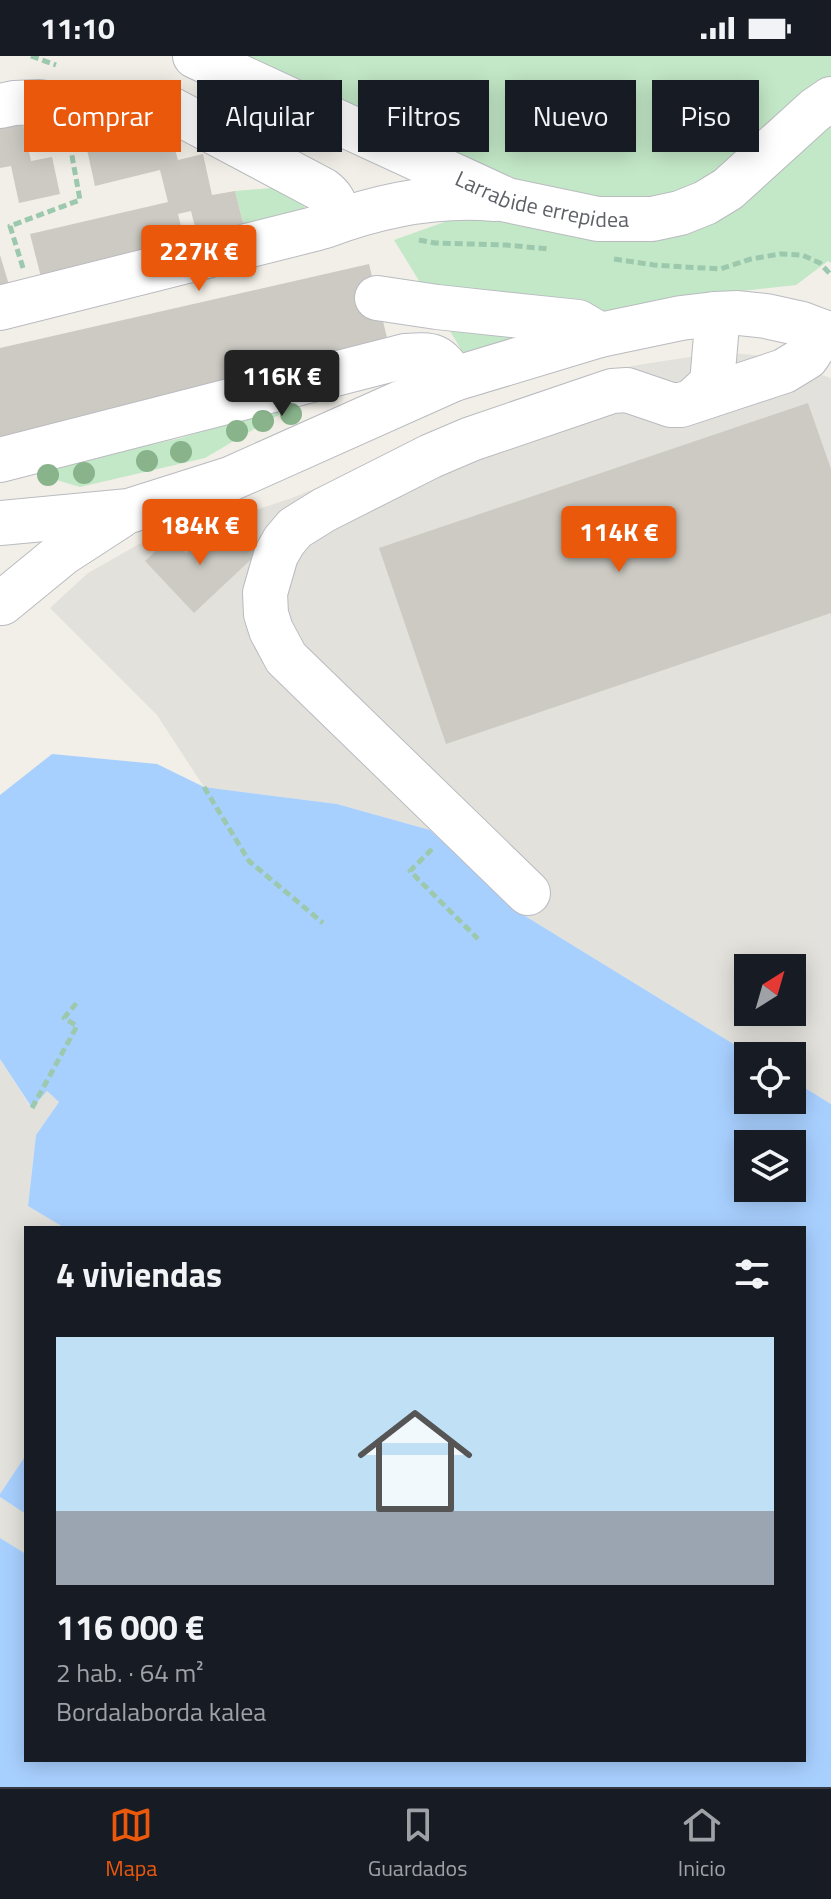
<!DOCTYPE html>
<html lang="es">
<head>
<meta charset="utf-8">
<style>
	body { margin:0; font-family:"Titillium Web",sans-serif; background:#242831; color:#f1f3f6; height:100vh; display:flex; flex-direction:column; font-size:30px; white-space:nowrap }
	* { box-sizing:border-box; margin:0 }
	p { font-size:26px; color:#9ea1a6 }
	.icon { flex:none; width:44px; height:44px; fill:none; stroke:currentColor; stroke-width:2; stroke-linecap:round; stroke-linejoin:round }
	.map { position:relative; flex:1; overflow:hidden }
	.drawer { position:absolute; left:24px; top:1170px; width:782px; height:536px; display:flex; flex-direction:column; background:#171b24; border-radius:0px; box-shadow:0 4px 20px #0003 }
	.drawer>* { flex:none }
	.top-card { position:absolute; left:24px; top:24px; width:784px; height:72px; display:flex; gap:16px }
	.needle { width:52px; rotate:37deg }
	.controls { position:absolute; left:734px; top:898px; display:grid; gap:16px }
	.controls a { display:grid; place-items:center; width:72px; height:72px; border-radius:0px; background:#171b24; box-shadow:0 4px 20px #0003; font-size:40px }
	.price { position:absolute; translate:-50% -68px; padding:0 18px; border-radius:8px; background:#ea580c; color:#fff; font-size:26px; line-height:52px; filter:drop-shadow(0 2px 4px #0008) }
	.price::after { content:''; position:absolute; left:50%; top:48px; width:24px; height:18px; margin-left:-12px; background:inherit; clip-path:polygon(0 0,100% 0,50% 100%) }
	.price.active { background:#222; color:#fff }
	ul { padding:0; list-style:none }
	li { display:grid; align-content:center; gap:16px; height:424px; padding:0 32px }
	li span { display:grid; place-items:center; height:248px; border-radius:0px; color:#555 }
	li>.icon { margin-inline-start:auto }
	span .icon { width:144px; height:144px; fill:#fffc; stroke-width:1 }
	li b { font-size:34px }
	h2 { display:flex; justify-content:space-between; align-items:center; height:96px; padding:0 32px; font-size:34px }
	.chip { padding:0 28px; border-radius:0px; background:#171b24; box-shadow:0 4px 20px #0003; font-size:28px; line-height:72px }
	.chip.active { background:#ea580c; color:#fff }
	.status { display:flex; justify-content:space-between; align-items:center; height:56px; padding:0 40px; background:#171b24; direction:ltr }
	.status svg { height:22px; fill:currentColor }
	.dock { display:flex; justify-content:space-around; align-items:center; height:112px; border-top:2px solid #363941; background:#171b24; font-size:22px; color:#9ea1a6 }
	.dock a { display:grid; justify-items:center; gap:4px }
	.dock .active { color:#ea580c }
	.map>svg:first-child { display:block }
	.industrial { fill:#e2e1db; fill-rule:evenodd }
	.green { fill:#c3e8c7 }
	.water { fill:#a8d0ff; fill-rule:evenodd }
	.building { fill:#cccac3 }
	.lines { fill:none; stroke-linecap:round; stroke-linejoin:round }
	.minor-casing { stroke:#b9bbc0; stroke-width:46 }
	.path { stroke:#9cc9ae; stroke-width:5; stroke-dasharray:8 4; stroke-linecap:butt }
	.minor { stroke:#fff; stroke-width:44 }
	.tree { fill:#88b38b }
	.labels { text-anchor:middle; dominant-baseline:central; stroke-width:6; stroke-linejoin:round; paint-order:stroke }
	.street-label { font-size:22px; fill:#5e6167; stroke:#fff }
</style>
</head>
<body>
<div class="status"><b>11:10</b><svg viewBox="0 0 49 12"><path d="M0 12V9h3v3zM5 12V6h3v6zM10 12V3h3v9zM15 12V0h3v12zM26 1h20v11H26zM47 4h2v5h-2z"/></svg></div>
<div class="map">
<svg width="831" height="1731" viewBox="0 0 831 1731">
	<rect width="100%" height="100%" fill="#f1efe7"/>
	<g class="industrial">
		<path d="M721 296 763 300 831 322V1048L792 1024V1000H753L517 855 430 774 337 748 204 731 157 659 50 552 88 517 141 487 216 467 292 442 500 356 632 310ZM748 912H792V956H748Z"/>
		<path d="M0 1003 31 1052 47 1035 59 1046 36 1079 28 1149 65 1172H26V1399L0 1438Z"/>
		<path d="M0 1441 26 1458V1498L0 1482Z"/>
	</g>
	<g class="green">
		<path d="M192 0H831V207L828 205 796 229 680 242 464 298 394 184 506 144Z"/>
		<path d="M272 132 304 149 306 156 245 175 235 135Z"/>
		<path d="M312 339 205 402 80 431 43 420 46 411 181 382Z"/>
	</g>
	<g class="water">
		<path d="M52 698 157 708 204 731 337 748 430 774 517 855 753 1000H748V1044H792V1024L831 1048V1731H0V1482L26 1498V1704H804V1172H65L28 1150 36 1079 59 1046 47 1035 32 1052 0 1003V739ZM748 1088H792V1132H748Z"/>
		<path d="M26 1399V1458L0 1441V1438Z"/>
	</g>
	<g class="building">
		<path d="M21 58 31 105 52 101 60 138 19 147 11 110 0 112V63Z"/>
		<path d="M169 70 178 104 203 98 212 139 235 135 245 175 199 187 191 155 178 158 186 191 42 225 30 178 168 146 160 114 95 130 86 89Z"/>
		<path d="M0 199 10 232 0 234Z"/>
		<path d="M369 208 391 298 0 389V292Z"/>
		<path d="M808 347 831 413V557L446 688 379 492Z"/>
		<path d="M240 476 259 496 194 557 145 505 171 481 186 497 206 478 222 494Z"/>
	</g>
	<g class="lines">
		<defs>
			<g id="minor">
				<path id="s1" d="M195 0 507 144 598 163H652L680 157 705 147 728 133 815 54 831 43"/>
				<path d="M0 50 14 47 40 46 86 55 163 49 323 134C341 147 339 165 318 172L0 252"/>
				<path d="M325 170C378 150 437 138 495 143"/>
				<path d="M377 242 437 251 578 266 600 279"/>
				<path d="M694 344 712 327 716 280 715 258"/>
				<path d="M0 404 405 300C434 298 438 298 454 323"/>
				<path d="M0 467 129 455 230 423 454 323 600 279 681 262 715 258 738 257 766 260 802 268 831 279"/>
				<path d="M2 547 63 497 120 460"/>
				<path d="M528 837 286 602 271 574 266 558 265 537 276 499 284 485 295 472 324 454 431 400 471 383 612 335 627 334 671 349H681L784 315 807 301 823 276"/>
			</g>
		</defs>
		<use href="#minor" class="minor-casing"/>
		<g class="path">
			<path d="M31 0 56 9"/>
			<path d="M419 184 435 187 506 189 549 193"/>
			<path d="M614 203 654 209 720 213 751 203 780 198 802 199 820 207 831 219"/>
			<path d="M23 212 10 170 80 144 70 89"/>
			<path d="M204 731 249 805 323 867"/>
			<path d="M432 793 410 815 478 883"/>
			<path d="M32 1052 77 970 64 962 79 944"/>
		</g>
		<use href="#minor" class="minor"/>
	</g>
	<g class="tree">
		<circle cx="291" cy="358" r="11"/>
		<circle cx="263" cy="365" r="11"/>
		<circle cx="237" cy="375" r="11"/>
		<circle cx="181" cy="396" r="11"/>
		<circle cx="147" cy="405" r="11"/>
		<circle cx="84" cy="417" r="11"/>
		<circle cx="48" cy="419" r="11"/>
	</g>
	<g class="labels">
		<g class="street-label">
			<text stroke="none"><textPath href="#s1" startOffset="378">Larrabide errepidea</textPath></text>
		</g>
	</g>
</svg>
<div class="controls">
<a><svg class="needle" viewBox="-14 -14 28 28"><path d="M0-13l5 13h-10z" fill="#e53935"/><path d="M0 13l5-13h-10z" fill="#9ea1a6"/></svg></a>
<a><svg class="icon" aria-label="locate" viewBox="0 0 24 24"><circle cx="12" cy="12" r="6"/><path d="M12 2v4M12 18v4M2 12h4M18 12h4"/></svg></a>
<a><svg class="icon" aria-label="layers" viewBox="0 0 24 24"><path d="M12 4l9 5-9 5-9-5zM3 14l9 5 9-5"/></svg></a>
</div>
<b class="price" style="left:199px;top:237px">227K €</b>
<b class="price active" style="left:282px;top:362px">116K €</b>
<b class="price" style="left:200px;top:511px">184K €</b>
<b class="price" style="left:619px;top:518px">114K €</b>
<div class="top-card">
<a class="chip active">Comprar</a>
<a class="chip">Alquilar</a>
<a class="chip">Filtros</a>
<a class="chip">Nuevo</a>
<a class="chip">Piso</a>
</div>
<section class="drawer">
<h2>4 viviendas<svg class="icon" aria-label="filters" viewBox="0 0 24 24"><path d="M4 7h16M4 17h16"/><circle cx="9" cy="7" r="2"/><circle cx="15" cy="17" r="2"/></svg></h2>
<ul>
<li><span style="background:linear-gradient(#bfe0f5 70%,#9aa5b1 0)"><svg class="icon" aria-label="home" viewBox="0 0 24 24"><path d="M3 11l9-7 9 7M6 9v11h12V9"/></svg></span><div><b>116 000 €</b><p>2 hab. · 64 m²</p><p>Bordalaborda kalea</p></div></li>
</ul>
</section>
</div>
<nav class="dock">
<a class="active"><svg class="icon" aria-label="map" viewBox="0 0 24 24"><path d="M3 6l6-2 6 2 6-2v14l-6 2-6-2-6 2zM9 4v14M15 6v14"/></svg>Mapa</a>
<a><svg class="icon" aria-label="saved" viewBox="0 0 24 24"><path d="M7 4h10v16l-5-4-5 4z"/></svg>Guardados</a>
<a><svg class="icon" aria-label="home" viewBox="0 0 24 24"><path d="M3 11l9-7 9 7M6 9v11h12V9"/></svg>Inicio</a>
</nav>
</body>
</html>
